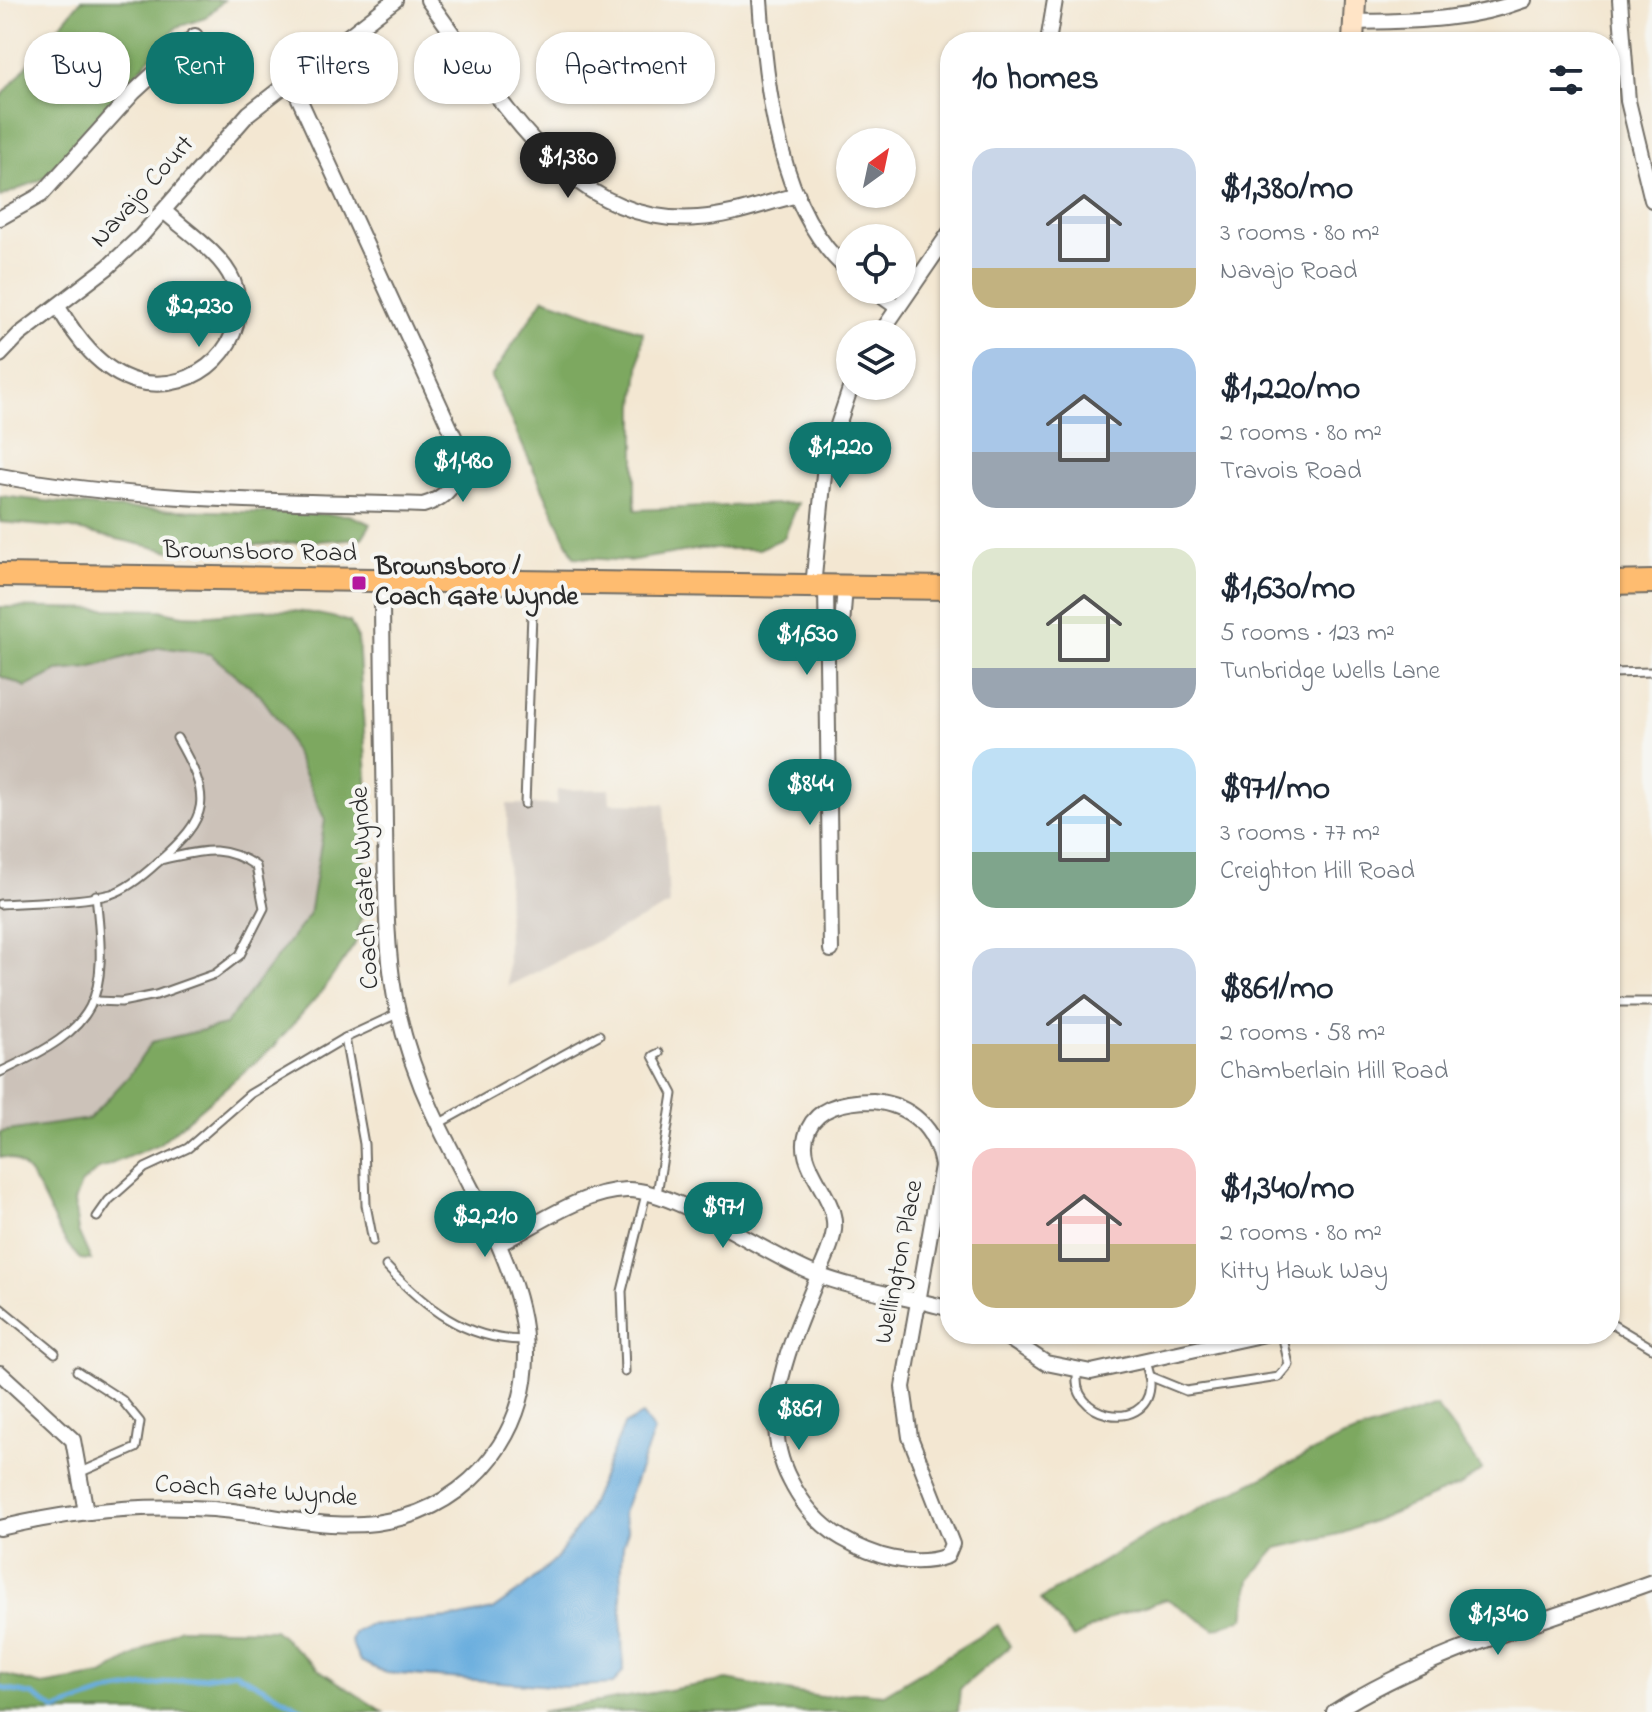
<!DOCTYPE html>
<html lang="en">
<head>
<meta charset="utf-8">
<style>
	body { margin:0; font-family:"Indie Flower",sans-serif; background:#f2f2f3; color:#1f2937; height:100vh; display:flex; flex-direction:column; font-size:30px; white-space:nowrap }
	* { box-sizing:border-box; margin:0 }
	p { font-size:26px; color:#747a83 }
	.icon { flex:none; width:44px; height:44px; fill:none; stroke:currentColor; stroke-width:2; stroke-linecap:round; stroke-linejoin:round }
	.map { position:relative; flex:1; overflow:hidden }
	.drawer { position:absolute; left:940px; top:32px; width:680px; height:1312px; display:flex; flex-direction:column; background:#fff; border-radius:32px; box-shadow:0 2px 6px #0004 }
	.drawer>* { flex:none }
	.hud { position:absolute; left:24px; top:32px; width:760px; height:72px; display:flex; gap:16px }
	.needle { width:52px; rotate:33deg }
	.buttons { position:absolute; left:836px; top:128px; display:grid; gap:16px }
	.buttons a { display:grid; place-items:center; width:80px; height:80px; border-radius:50%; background:#fff; box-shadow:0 2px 6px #0004; font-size:40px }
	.price { position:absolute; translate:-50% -68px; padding:0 18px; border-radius:28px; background:#0f766e; color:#fff; font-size:26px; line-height:52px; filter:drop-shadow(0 2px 4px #0008) }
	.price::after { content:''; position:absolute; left:50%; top:48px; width:24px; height:18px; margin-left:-12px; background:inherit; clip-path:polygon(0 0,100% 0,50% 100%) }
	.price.on { background:#222; color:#fff }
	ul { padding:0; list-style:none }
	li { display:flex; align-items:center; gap:24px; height:200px; padding:0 32px }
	li span { display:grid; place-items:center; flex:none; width:224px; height:160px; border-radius:24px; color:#555 }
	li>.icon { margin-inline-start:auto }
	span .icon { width:96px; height:96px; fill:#fffc; stroke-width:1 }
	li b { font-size:34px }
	h2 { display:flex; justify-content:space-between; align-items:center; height:96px; padding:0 32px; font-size:34px }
	.pill { padding:0 28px; border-radius:32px; background:#fff; box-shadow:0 2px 6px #0004; font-size:28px; line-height:72px }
	.pill.on { background:#0f766e; color:#fff }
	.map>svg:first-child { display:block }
	.industrial { fill:#ccc2b9 }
	.forest { fill:#7da860; stroke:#546a46; stroke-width:2 }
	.water { fill:#69adde; stroke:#4a6c84; stroke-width:2 }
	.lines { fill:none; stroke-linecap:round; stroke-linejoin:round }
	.stream { stroke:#69adde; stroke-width:5 }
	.lane-casing { stroke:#716d65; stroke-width:11 }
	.street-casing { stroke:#716d65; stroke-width:18 }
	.secondary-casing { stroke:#716d65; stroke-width:24 }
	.primary-casing { stroke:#716d65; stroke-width:26 }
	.lane { stroke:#fff; stroke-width:7 }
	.street { stroke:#fff; stroke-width:14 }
	.secondary { stroke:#ffe4c6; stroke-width:20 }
	.primary { stroke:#febc70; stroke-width:22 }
	.poi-dot { fill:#b5179e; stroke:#f6f6f2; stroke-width:3 }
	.labels { text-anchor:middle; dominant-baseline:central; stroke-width:8; stroke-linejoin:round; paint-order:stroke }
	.street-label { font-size:26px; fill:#2b2b2b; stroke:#f6f6f2 }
	.poi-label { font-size:26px; font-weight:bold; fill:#2b2b2b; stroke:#f6f6f2; text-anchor:start }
</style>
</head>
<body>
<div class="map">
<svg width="1652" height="1712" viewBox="0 0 1652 1712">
	<rect width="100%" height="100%" fill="#f6f6f2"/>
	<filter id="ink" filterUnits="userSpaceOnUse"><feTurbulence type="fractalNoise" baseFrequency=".0125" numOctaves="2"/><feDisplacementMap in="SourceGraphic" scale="16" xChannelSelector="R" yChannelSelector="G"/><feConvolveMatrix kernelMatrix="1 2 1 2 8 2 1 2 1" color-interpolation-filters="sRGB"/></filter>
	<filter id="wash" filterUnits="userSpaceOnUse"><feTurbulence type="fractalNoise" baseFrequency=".006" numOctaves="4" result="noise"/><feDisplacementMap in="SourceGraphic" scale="32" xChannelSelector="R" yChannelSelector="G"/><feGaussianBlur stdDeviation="1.8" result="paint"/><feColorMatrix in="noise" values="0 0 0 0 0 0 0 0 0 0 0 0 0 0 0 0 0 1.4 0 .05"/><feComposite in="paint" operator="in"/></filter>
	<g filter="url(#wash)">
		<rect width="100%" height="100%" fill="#f3e7d2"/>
		<g class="industrial">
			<path d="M160 647 210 653 260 695 283 727 325 820 309 915 225 1025 152 1042 129 1076 89 1119 0 1132V676L26 687 57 671 89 668Z"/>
			<path d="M609 789 610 803 664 804 669 905 508 986 507 804 556 805 557 790Z"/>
		</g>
		<g class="forest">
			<path d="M81 0H224L205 18 177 27 45 178 0 197V98Z"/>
			<path d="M544 298 643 332 635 405V510L798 503 784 538 759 549H701L628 561 574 557 491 377Z"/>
			<path d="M0 496 109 508 349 515 371 524 362 538 170 551 68 528 0 522Z"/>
			<path d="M0 607 161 610C192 622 231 611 265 610 294 609 323 614 350 622L358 639 368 792 362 836 369 886 355 944 323 990 271 1049 159 1144 99 1169 81 1184 74 1202 78 1231 91 1260 80 1259C75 1253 68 1246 64 1239 48 1216 34 1156 0 1157V1132L89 1119 129 1076 152 1042 225 1025 309 915 325 820 283 727 260 695 210 654 160 647 89 668 57 671 26 687 0 676Z"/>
			<path d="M1436 1406 1482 1469 1461 1485 1343 1533 1277 1548 1250 1579 1244 1618 1215 1629 1167 1599 1117 1615 1073 1638 1041 1599 1147 1535 1341 1438Z"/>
			<path d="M998 1625 1010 1646 960 1689 958 1712H540L727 1680 820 1697 861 1692 884 1694Z"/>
			<path d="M180 1628 274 1630 318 1669 383 1712H0V1674L42 1685 102 1675Z"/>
		</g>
		<path class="water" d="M642 1415 654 1431 623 1513 628 1531 623 1545 621 1584 623 1671 613 1684 564 1687 386 1673 360 1661 351 1642 354 1633 368 1625 461 1617 492 1610 522 1589 557 1558 586 1515 624 1425Z"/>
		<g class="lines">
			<path class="stream" d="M0 1688 33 1695 56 1710 109 1692 235 1672 308 1712"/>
		</g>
	</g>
	<g filter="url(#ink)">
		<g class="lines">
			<defs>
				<g id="lane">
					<path d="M1610 673 1652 672"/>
					<path d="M525 804 533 586"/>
					<path d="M0 904C35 901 77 903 111 894 127 889 145 874 157 863 211 816 212 799 177 738"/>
					<path d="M96 1001 121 1002 156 995 215 974 240 955 264 908 256 866C220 842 200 852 160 860"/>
					<path d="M1610 1002H1652"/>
					<path d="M345 1038 364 1144 366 1205 373 1241"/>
					<path d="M0 1072C100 1026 108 1003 96 895"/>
					<path d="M438 1124 599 1035"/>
					<path d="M657 1194 673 1094 653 1056 659 1053"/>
					<path d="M97 1217 109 1200 145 1168 188 1148 250 1094 345 1038 399 1013"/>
					<path d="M386 1266C425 1307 464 1340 524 1340"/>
					<path d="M0 1308 55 1353"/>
					<path d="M1610 1323 1652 1348"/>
					<path d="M77 1371 122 1400 140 1422 136 1448 79 1473"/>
					<path d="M1078 1371C1067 1418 1146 1434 1150 1387 1151 1379 1147 1369 1145 1361"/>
					<path d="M625 1372 622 1291 646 1194"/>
					<path d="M1149 1376 1186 1391 1279 1377 1289 1365 1282 1334"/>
				</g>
				<g id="street">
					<path d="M428 0C497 91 566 228 698 218 733 216 764 203 798 195"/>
					<path d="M760 0C766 86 778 212 850 272"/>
					<path d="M1620 0 1628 101 1652 200"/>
					<path d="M1355 22C1413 21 1469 21 1524 0"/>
					<path d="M1048 42 1055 0"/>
					<path d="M0 218 41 195 134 92 195 36"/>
					<path d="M873 290 897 307"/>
					<path d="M58 307C76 337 100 371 136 381 196 397 256 341 233 281 222 254 186 231 165 212"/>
					<path d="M880 334 950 232"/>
					<path d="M0 355 19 335 108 267 141 236 249 113 395 0"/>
					<path d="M0 476C139 502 282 501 423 505 454 496 463 473 457 443L290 79"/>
					<path d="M813 587 825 464 851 386"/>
					<path d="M826 587 831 950"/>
					<path d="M826 648 842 625 845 587"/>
					<path d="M873 1101C911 1105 936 1128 942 1166L903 1387 910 1437 952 1544 947 1556C912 1569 873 1556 842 1538 819 1525 802 1504 790 1480 755 1414 793 1339 818 1276 824 1261 832 1247 834 1230 838 1193 791 1165 809 1128 820 1105 851 1101 873 1101Z"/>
					<path d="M499 1244C538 1224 583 1191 627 1190 675 1189 764 1254 815 1274 859 1291 905 1296 950 1309"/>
					<path d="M1002 1334 1046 1363 1091 1372 1265 1334"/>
					<path d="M0 1373 73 1440 86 1512"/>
					<path d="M0 1528C70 1511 141 1504 213 1509 277 1514 340 1536 404 1517 443 1506 478 1480 500 1445 571 1332 480 1216 433 1113 416 1077 403 1037 395 998 385 941 386 883 385 826 384 745 382 664 382 583"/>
					<path d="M1334 1712C1430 1651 1545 1621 1652 1582"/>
				</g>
				<path id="secondary" d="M1353 42 1355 0"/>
				<g id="primary">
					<path d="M0 575 950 588"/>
					<path d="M1610 583 1652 582"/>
				</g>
			</defs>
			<use href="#lane" class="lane-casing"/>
			<use href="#street" class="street-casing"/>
			<use href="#secondary" class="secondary-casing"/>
			<use href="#primary" class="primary-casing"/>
			<use href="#lane" class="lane"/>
			<use href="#street" class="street"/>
			<use href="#secondary" class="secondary"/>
			<use href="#primary" class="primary"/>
		</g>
	</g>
	<rect class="poi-dot" x="351" y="575" width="16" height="16" rx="4"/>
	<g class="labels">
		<g class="street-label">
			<text transform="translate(143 192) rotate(-48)">Navajo Court</text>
			<text transform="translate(260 553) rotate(1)">Brownsboro Road</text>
			<text transform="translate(366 888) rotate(-93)">Coach Gate Wynde</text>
			<text transform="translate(900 1262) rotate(-79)">Wellington Place</text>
			<text transform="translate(256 1492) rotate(4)">Coach Gate Wynde</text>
		</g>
		<g class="poi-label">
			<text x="375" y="568">Brownsboro /<tspan x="375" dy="30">Coach Gate Wynde</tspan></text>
		</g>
	</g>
</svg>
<div class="buttons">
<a><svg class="needle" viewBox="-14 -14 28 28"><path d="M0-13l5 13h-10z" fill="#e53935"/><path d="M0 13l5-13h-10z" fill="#747a83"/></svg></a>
<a><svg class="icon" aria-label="locate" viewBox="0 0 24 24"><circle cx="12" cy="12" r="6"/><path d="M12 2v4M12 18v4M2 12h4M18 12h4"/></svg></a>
<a><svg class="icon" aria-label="layers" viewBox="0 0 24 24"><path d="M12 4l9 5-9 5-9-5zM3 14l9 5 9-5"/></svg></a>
</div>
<b class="price on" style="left:568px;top:200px">$1,380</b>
<b class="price" style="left:199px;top:349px">$2,230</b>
<b class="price" style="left:840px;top:490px">$1,220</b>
<b class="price" style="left:463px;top:504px">$1,480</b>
<b class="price" style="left:807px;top:677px">$1,630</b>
<b class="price" style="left:810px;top:827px">$844</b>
<b class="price" style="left:723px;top:1250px">$971</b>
<b class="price" style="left:485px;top:1259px">$2,210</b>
<b class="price" style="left:799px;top:1452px">$861</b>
<b class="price" style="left:1498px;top:1657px">$1,340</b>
<div class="hud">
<a class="pill">Buy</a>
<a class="pill on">Rent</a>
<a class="pill">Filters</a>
<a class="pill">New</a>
<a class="pill">Apartment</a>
</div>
<section class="drawer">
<h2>10 homes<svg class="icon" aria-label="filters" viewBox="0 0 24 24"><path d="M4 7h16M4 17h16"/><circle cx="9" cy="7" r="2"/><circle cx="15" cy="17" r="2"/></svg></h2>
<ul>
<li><span style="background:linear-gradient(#c9d6e8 75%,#c2b280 0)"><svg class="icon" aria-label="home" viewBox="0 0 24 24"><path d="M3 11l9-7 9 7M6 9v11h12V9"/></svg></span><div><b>$1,380/mo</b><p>3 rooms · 80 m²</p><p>Navajo Road</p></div></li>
<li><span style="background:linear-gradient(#a9c7e8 65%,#9aa5b1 0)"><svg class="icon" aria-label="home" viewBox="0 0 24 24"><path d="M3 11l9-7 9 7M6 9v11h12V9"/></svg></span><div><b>$1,220/mo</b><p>2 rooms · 80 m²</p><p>Travois Road</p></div></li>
<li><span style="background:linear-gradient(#dfe7d0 75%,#9aa5b1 0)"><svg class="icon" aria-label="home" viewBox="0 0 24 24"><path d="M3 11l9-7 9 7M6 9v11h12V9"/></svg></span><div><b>$1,630/mo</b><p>5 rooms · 123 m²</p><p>Tunbridge Wells Lane</p></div></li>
<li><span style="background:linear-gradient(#bfe0f5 65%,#7fa58c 0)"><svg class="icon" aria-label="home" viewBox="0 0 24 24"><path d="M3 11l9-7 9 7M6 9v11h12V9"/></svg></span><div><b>$971/mo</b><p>3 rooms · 77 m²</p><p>Creighton Hill Road</p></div></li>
<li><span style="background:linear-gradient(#c9d6e8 60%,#c2b280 0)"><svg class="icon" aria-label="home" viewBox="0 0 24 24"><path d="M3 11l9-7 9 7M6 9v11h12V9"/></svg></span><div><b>$861/mo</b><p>2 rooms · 58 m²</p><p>Chamberlain Hill Road</p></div></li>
<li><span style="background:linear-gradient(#f6c9c9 60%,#c2b280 0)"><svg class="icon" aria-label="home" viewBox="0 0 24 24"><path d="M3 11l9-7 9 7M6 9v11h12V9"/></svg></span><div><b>$1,340/mo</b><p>2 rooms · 80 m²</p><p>Kitty Hawk Way</p></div></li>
</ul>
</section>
</div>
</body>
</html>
